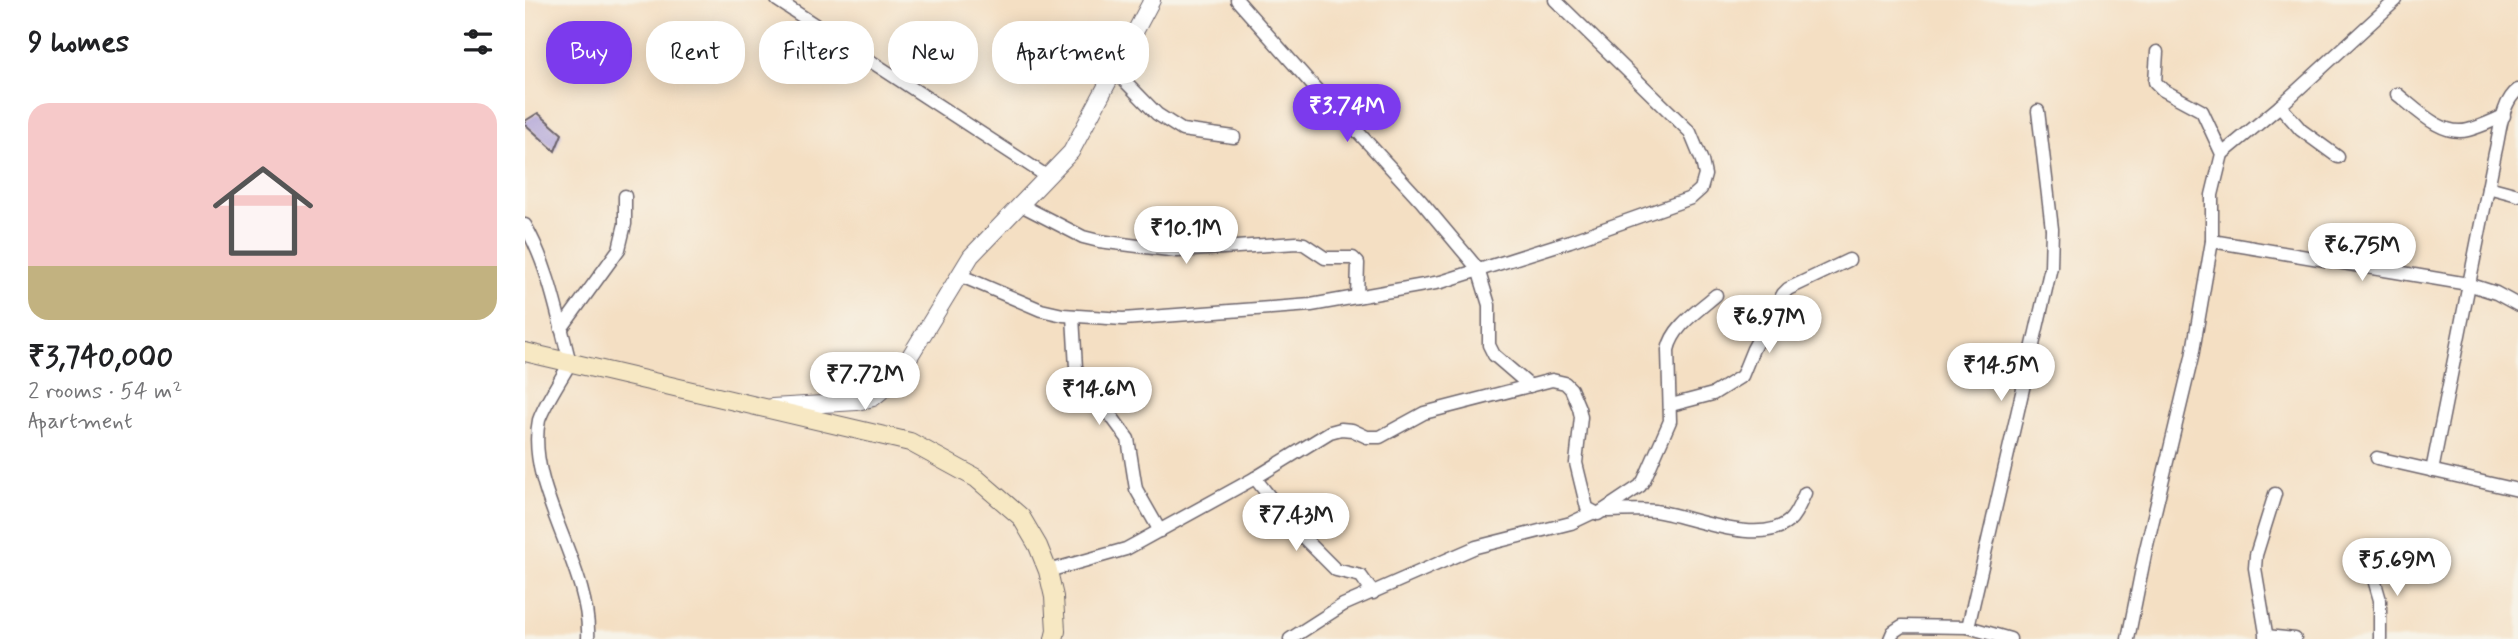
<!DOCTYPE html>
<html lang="en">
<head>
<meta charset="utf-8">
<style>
	body { margin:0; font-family:Mynerve,sans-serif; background:#f6f6f6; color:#202124; height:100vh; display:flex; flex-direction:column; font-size:26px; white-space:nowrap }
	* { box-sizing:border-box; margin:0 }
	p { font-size:23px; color:#757577 }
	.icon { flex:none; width:38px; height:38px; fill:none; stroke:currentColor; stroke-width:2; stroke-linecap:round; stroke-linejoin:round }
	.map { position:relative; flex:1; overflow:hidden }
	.sheet { display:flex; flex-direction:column; background:#fff; width:525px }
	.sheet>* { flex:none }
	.top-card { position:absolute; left:21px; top:21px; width:665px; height:63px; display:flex; gap:14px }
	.price { position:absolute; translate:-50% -60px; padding:0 16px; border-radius:24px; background:#fff; color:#222; font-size:23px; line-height:46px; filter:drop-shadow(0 2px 4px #0008) }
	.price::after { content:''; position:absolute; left:50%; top:42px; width:21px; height:16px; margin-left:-10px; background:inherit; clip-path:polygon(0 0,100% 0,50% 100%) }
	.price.on { background:#7c3aed; color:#fff }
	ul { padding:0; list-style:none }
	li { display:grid; align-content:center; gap:14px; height:371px; padding:0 28px }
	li+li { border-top:2px solid #e0e0e0 }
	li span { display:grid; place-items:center; height:217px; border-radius:21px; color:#555 }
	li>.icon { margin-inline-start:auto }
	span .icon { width:126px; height:126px; fill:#fffc; stroke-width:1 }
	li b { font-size:30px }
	h2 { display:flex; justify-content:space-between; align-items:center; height:84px; padding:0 28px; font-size:30px }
	.pill { padding:0 24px; border-radius:28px; background:#fff; box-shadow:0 4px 18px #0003; font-size:24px; line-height:63px }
	.pill.on { background:#7c3aed; color:#fff }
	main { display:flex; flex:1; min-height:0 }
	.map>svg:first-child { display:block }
	.building { fill:#b1a5d8 }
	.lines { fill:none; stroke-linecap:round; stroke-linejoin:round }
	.minor-casing { stroke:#6c646b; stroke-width:15 }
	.tertiary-casing { stroke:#6c646b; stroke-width:18 }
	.secondary-casing { stroke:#6c646b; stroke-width:20 }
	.minor { stroke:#fff; stroke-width:12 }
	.tertiary { stroke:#fff; stroke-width:16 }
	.secondary { stroke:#f7e8c3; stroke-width:18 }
</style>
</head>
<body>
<main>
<section class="sheet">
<h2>9 homes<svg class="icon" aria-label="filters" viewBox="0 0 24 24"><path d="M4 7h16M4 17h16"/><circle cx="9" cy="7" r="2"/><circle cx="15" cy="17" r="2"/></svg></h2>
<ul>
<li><span style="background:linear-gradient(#f6c9c9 75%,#c2b280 0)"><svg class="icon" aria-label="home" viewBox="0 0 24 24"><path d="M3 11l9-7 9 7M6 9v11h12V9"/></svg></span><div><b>₹3,740,000</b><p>2 rooms · 54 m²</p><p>Apartment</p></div></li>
</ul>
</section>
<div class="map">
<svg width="1993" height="639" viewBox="0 0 1993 639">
	<rect width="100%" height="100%" fill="#f7f3e8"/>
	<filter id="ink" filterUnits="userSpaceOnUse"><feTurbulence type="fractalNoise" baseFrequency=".0143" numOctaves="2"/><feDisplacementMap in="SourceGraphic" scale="14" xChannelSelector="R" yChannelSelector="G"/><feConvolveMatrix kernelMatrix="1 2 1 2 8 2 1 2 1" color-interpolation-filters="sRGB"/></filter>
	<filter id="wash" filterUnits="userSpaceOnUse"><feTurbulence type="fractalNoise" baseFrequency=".00686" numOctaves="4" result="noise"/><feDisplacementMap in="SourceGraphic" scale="28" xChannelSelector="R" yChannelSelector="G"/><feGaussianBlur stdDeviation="1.57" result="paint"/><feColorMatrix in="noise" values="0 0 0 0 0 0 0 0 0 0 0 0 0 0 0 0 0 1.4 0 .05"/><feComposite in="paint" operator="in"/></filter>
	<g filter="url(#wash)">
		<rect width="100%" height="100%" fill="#f4dfc3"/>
		<g id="blocks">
			<path class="building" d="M13 113 37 134 30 151 0 124V121Z"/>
		</g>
	</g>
	<g filter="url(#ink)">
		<use href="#blocks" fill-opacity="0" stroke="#6c646b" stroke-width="2"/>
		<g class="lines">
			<defs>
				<g id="minor">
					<path d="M252 0 523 177"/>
					<path d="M712 0 798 97 822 120 896 201 953 269 964 305V345L969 355 1005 386"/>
					<path d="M589 70 632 114 657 130 709 137"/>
					<path d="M1872 94C1891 109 1917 137 1943 130 1955 127 1967 121 1979 116"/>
					<path d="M1755 106 1776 130 1813 157"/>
					<path d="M1697 154 1755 106 1871 0"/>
					<path d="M1963 187 1993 195"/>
					<path d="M494 204 558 237 574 241 652 251 772 243 779 244 800 258H828L833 263 832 297"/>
					<path d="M0 225C24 267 33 317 45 363 35 381 21 401 14 420 0 488 67 569 63 639"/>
					<path d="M1687 241 1943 284 1971 293 1993 305"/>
					<path d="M434 275 516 310 538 315 598 319 786 305 916 282 1045 241 1166 198 1176 189 1180 175 1177 161 1165 132 1030 0"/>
					<path d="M548 316 551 368 603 439 611 489 635 531"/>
					<path d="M36 329 94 249 100 224V196"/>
					<path d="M1146 405 1188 394 1217 376 1228 349 1258 294 1263 289 1324 260"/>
					<path d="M1852 458 1993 490"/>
					<path d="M1907 471 1970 153C1975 134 1976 102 1993 90"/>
					<path d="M730 478 768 527 811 570 836 576 848 593"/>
					<path d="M1081 511C1097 511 1114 509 1130 511 1165 516 1234 547 1264 521 1271 515 1276 502 1280 493"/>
					<path d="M1846 569 1855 600V639"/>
					<path d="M523 571 601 549 730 478 805 432 816 429 827 430 842 437H855L899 413 1027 380 1040 383 1046 389 1054 408 1056 417 1051 463 1062 508 1073 514 1115 486 1119 480 1145 421 1143 350C1148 326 1173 311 1191 295"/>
					<path d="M1741 636 1770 639"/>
					<path d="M765 639 818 605 951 547 1046 523 1067 513"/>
					<path d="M1365 639 1368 632 1377 626 1443 627"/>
					<path d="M1485 639 1443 627 1526 267 1527 229 1513 111"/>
					<path d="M1603 639 1621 549 1667 357 1687 241V195L1697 154 1677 111 1638 90 1630 82 1632 52"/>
					<path d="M1742 639 1730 568 1731 555 1750 494"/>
				</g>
				<path id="tertiary" d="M247 407 332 402 348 398 371 379 446 256 546 152 627 0"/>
				<path id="secondary" d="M0 352 385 442 451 478 496 517 513 546 523 571 529 597 531 631 529 639"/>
			</defs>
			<use href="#minor" class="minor-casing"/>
			<use href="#tertiary" class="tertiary-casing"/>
			<use href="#secondary" class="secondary-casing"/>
			<use href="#minor" class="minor"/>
			<use href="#tertiary" class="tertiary"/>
			<use href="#secondary" class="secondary"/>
		</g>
	</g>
</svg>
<b class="price on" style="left:822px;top:144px">₹3.74M</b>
<b class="price" style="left:661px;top:266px">₹10.1M</b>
<b class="price" style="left:1837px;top:283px">₹6.75M</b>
<b class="price" style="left:1244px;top:355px">₹6.97M</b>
<b class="price" style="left:1476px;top:403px">₹14.5M</b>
<b class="price" style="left:340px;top:412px">₹7.72M</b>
<b class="price" style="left:574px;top:427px">₹14.6M</b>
<b class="price" style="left:771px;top:553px">₹7.43M</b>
<b class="price" style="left:1872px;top:598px">₹5.69M</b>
<div class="top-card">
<a class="pill on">Buy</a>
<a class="pill">Rent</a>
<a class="pill">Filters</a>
<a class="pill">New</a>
<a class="pill">Apartment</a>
</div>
</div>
</main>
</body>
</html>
